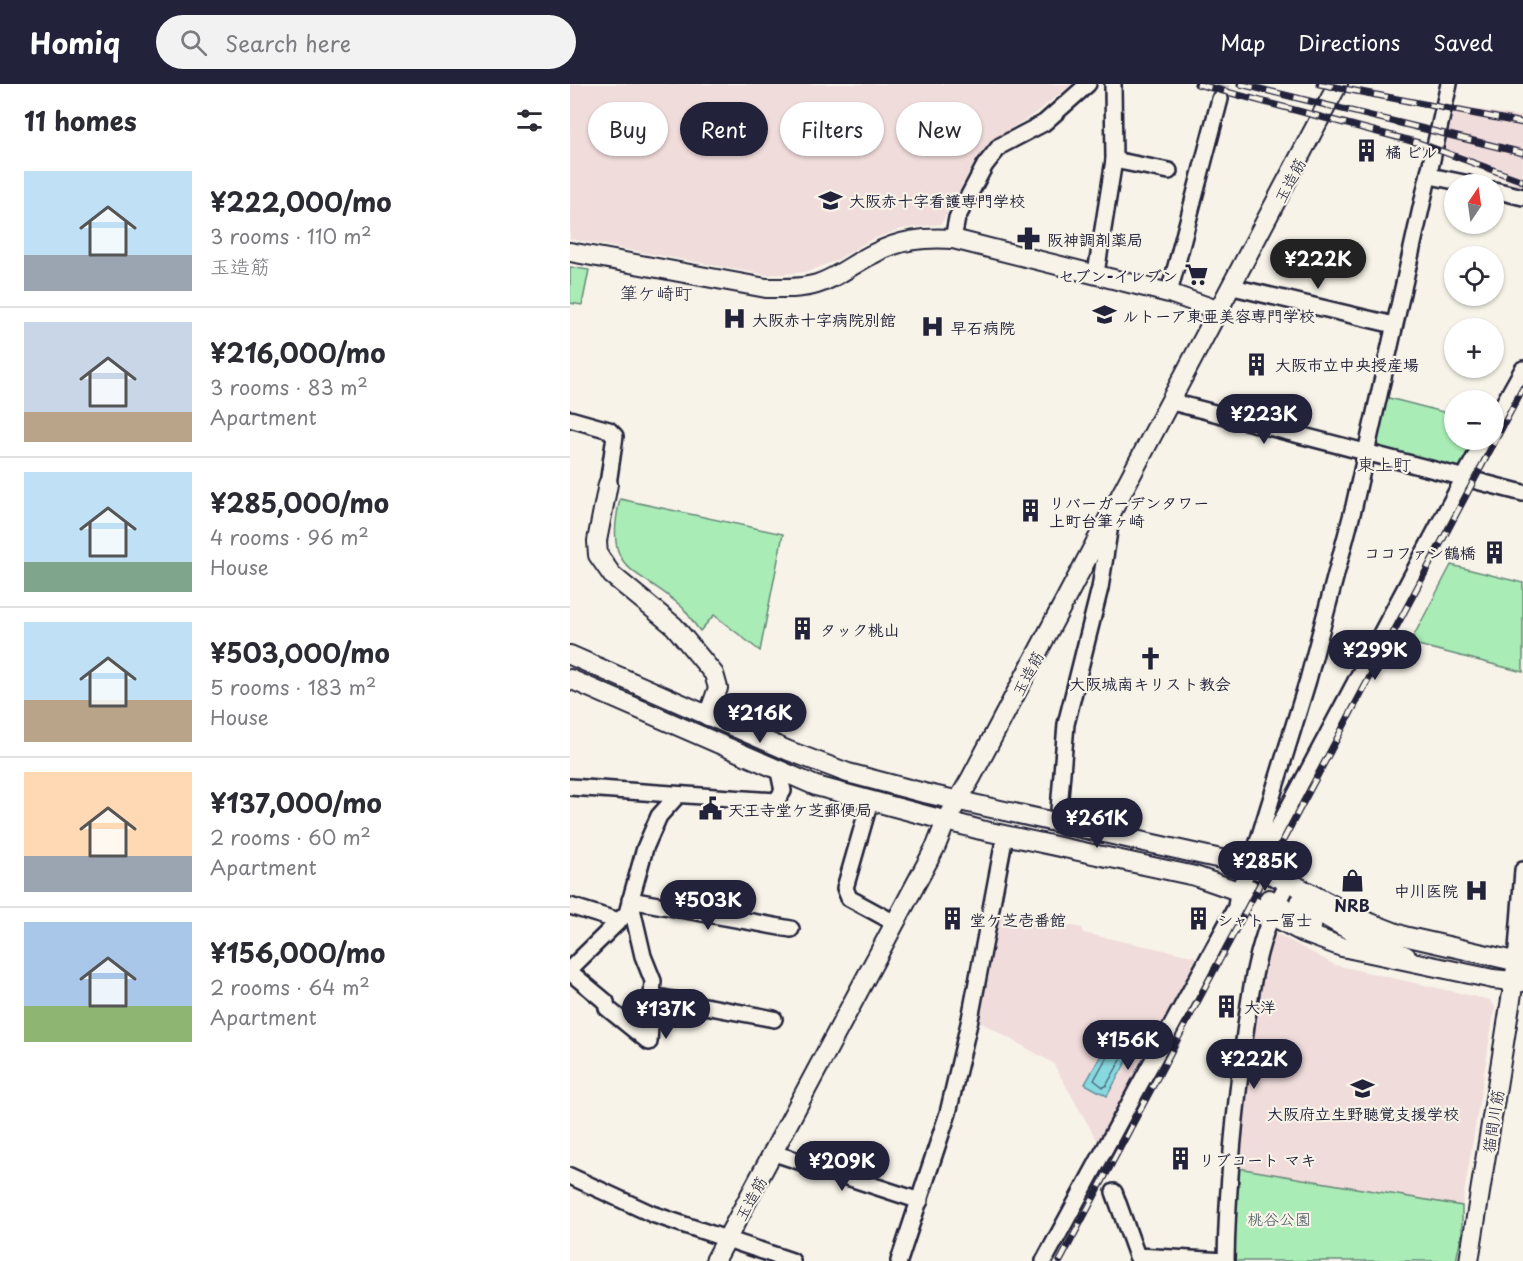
<!DOCTYPE html>
<html lang="en">
<head>
<meta charset="utf-8">
<style>
	body { margin:0; font-family:"Playpen Sans","Klee One",sans-serif; background:#f2f2f3; color:#2b2b33; height:100vh; display:flex; flex-direction:column; font-size:22px; white-space:nowrap }
	* { box-sizing:border-box; margin:0 }
	p { font-size:20px; color:#7c7c81 }
	.icon { flex:none; width:33px; height:33px; fill:none; stroke:currentColor; stroke-width:2; stroke-linecap:round; stroke-linejoin:round }
	.map { position:relative; flex:1; overflow:hidden }
	.details { display:flex; flex-direction:column; background:#fff; width:570px }
	.details>* { flex:none }
	.banner { position:absolute; left:18px; top:18px; width:570px; height:54px; display:flex; gap:12px }
	.needle { width:39px; rotate:13deg }
	.tools { position:absolute; left:874px; top:90px; display:grid; gap:12px }
	.tools a { display:grid; place-items:center; width:60px; height:60px; border-radius:50%; background:#fff; box-shadow:0 2px 4px #0004; font-size:30px }
	.price { position:absolute; translate:-50% -51px; padding:0 14px; border-radius:21px; background:#22223b; color:#fff; font-size:20px; line-height:39px; filter:drop-shadow(0 2px 3px #0008) }
	.price::after { content:''; position:absolute; left:50%; top:36px; width:18px; height:14px; margin-left:-9px; background:inherit; clip-path:polygon(0 0,100% 0,50% 100%) }
	.price.current { background:#222; color:#fff }
	ul { padding:0; list-style:none }
	li { display:flex; align-items:center; gap:18px; height:150px; padding:0 24px }
	li+li { border-top:2px solid #e1e1e2 }
	li span { display:grid; place-items:center; flex:none; width:168px; height:120px; border-radius:0px; color:#555 }
	li>.icon { margin-inline-start:auto }
	span .icon { width:72px; height:72px; fill:#fffc; stroke-width:1 }
	li b { font-size:26px }
	h2 { display:flex; justify-content:space-between; align-items:center; height:72px; padding:0 24px; font-size:26px }
	.tag { padding:0 21px; border-radius:27px; background:#fff; box-shadow:0 2px 4px #0004; font-size:21px; line-height:54px }
	.tag.current { background:#22223b; color:#fff }
	header { display:flex; align-items:center; gap:36px; box-sizing:border-box; height:84px; padding:0 30px; background:#22223b; color:#fff }
	header strong { font-size:28px }
	nav { display:flex; gap:33px; margin-inline-start:auto; font-size:21px }
	.search { width:420px; height:54px; background:#f2f2f3; display:flex; align-items:center; gap:15px; box-sizing:border-box; padding:0 21px; border-radius:33px; color:#7c7c81; font-size:22px }
	main { display:flex; flex:1; min-height:0 }
	.map>svg:first-child { display:block }
	.built { fill:#f0dcdb }
	.green { fill:#a9ecb6; stroke:#668778; stroke-width:1.5 }
	.water { fill:#88d9df; stroke:#5f909d; stroke-width:1.5 }
	.lines { fill:none; stroke-linecap:round; stroke-linejoin:round }
	.shore { stroke:#4b6b7d; stroke-width:1.5 }
	.minor-tunnel { stroke:#ccc9c5; stroke-width:15; stroke-dasharray:15 8; stroke-linecap:butt }
	.minor-casing { stroke:#22223b; stroke-width:20 }
	.tertiary-casing { stroke:#22223b; stroke-width:22 }
	.minor { stroke:#f7f3e8; stroke-width:15 }
	.tertiary { stroke:#f7f3e8; stroke-width:18 }
	.rail-casing { stroke:#22223b; stroke-width:7 }
	.rail { stroke:#f7f3e8; stroke-width:4.5; stroke-dasharray:14; stroke-linecap:butt }
	.labels { text-anchor:middle; dominant-baseline:central; stroke-width:4.5; stroke-linejoin:round; paint-order:stroke }
	.poi-label { font-size:16px; font-weight:bold; fill:#22223b; stroke:#f7f3e8; text-anchor:start }
	.street-label { font-size:16px; fill:#22223b; stroke:#f7f3e8 }
	.park-label { font-size:16px; fill:#44545a; stroke:#f7f3e8 }
	.neighbourhood-label { font-size:18px; fill:#22223b; stroke:#f7f3e8 }
</style>
</head>
<body>
<header>
<strong>Homiq</strong>
<div class="search"><svg class="icon" aria-label="search" viewBox="0 0 24 24"><circle cx="10" cy="10" r="6"/><path d="M15 15l6 6"/></svg>Search here</div>
<nav><a>Map</a><a>Directions</a><a>Saved</a></nav>
</header>
<main>
<section class="details">
<h2>11 homes<svg class="icon" aria-label="filters" viewBox="0 0 24 24"><path d="M4 7h16M4 17h16"/><circle cx="9" cy="7" r="2"/><circle cx="15" cy="17" r="2"/></svg></h2>
<ul>
<li><span style="background:linear-gradient(#bfe0f5 70%,#9aa5b1 0)"><svg class="icon" aria-label="home" viewBox="0 0 24 24"><path d="M3 11l9-7 9 7M6 9v11h12V9"/></svg></span><div><b>¥222,000/mo</b><p>3 rooms · 110 m²</p><p>玉造筋</p></div></li>
<li><span style="background:linear-gradient(#c9d6e8 75%,#b9a48a 0)"><svg class="icon" aria-label="home" viewBox="0 0 24 24"><path d="M3 11l9-7 9 7M6 9v11h12V9"/></svg></span><div><b>¥216,000/mo</b><p>3 rooms · 83 m²</p><p>Apartment</p></div></li>
<li><span style="background:linear-gradient(#bfe0f5 75%,#7fa58c 0)"><svg class="icon" aria-label="home" viewBox="0 0 24 24"><path d="M3 11l9-7 9 7M6 9v11h12V9"/></svg></span><div><b>¥285,000/mo</b><p>4 rooms · 96 m²</p><p>House</p></div></li>
<li><span style="background:linear-gradient(#bfe0f5 65%,#b9a48a 0)"><svg class="icon" aria-label="home" viewBox="0 0 24 24"><path d="M3 11l9-7 9 7M6 9v11h12V9"/></svg></span><div><b>¥503,000/mo</b><p>5 rooms · 183 m²</p><p>House</p></div></li>
<li><span style="background:linear-gradient(#ffd9b3 70%,#9aa5b1 0)"><svg class="icon" aria-label="home" viewBox="0 0 24 24"><path d="M3 11l9-7 9 7M6 9v11h12V9"/></svg></span><div><b>¥137,000/mo</b><p>2 rooms · 60 m²</p><p>Apartment</p></div></li>
<li><span style="background:linear-gradient(#a9c7e8 70%,#8fb573 0)"><svg class="icon" aria-label="home" viewBox="0 0 24 24"><path d="M3 11l9-7 9 7M6 9v11h12V9"/></svg></span><div><b>¥156,000/mo</b><p>2 rooms · 64 m²</p><p>Apartment</p></div></li>
</ul>
</section>
<div class="map">
<svg width="953" height="1177" viewBox="0 0 953 1177">
	<rect width="100%" height="100%" fill="#f7f3e8"/>
	<filter id="ink" filterUnits="userSpaceOnUse"><feTurbulence type="fractalNoise" baseFrequency=".0167" numOctaves="2"/><feDisplacementMap in="SourceGraphic" scale="12" xChannelSelector="R" yChannelSelector="G"/><feConvolveMatrix kernelMatrix="1 2 1 2 8 2 1 2 1" color-interpolation-filters="sRGB"/></filter>
	<g filter="url(#ink)">
		<g class="built">
			<path d="M0 0H502L467 28 424 55 407 74 371 140 331 145 300 156 267 176 237 188 197 191 0 155Z"/>
			<path d="M883 22 953 33V103L872 70Z"/>
			<path d="M425 828 513 844V849L627 873 528 1058 483 979 407 936Z"/>
			<path d="M709 851 765 881 920 916 925 923 892 1122 665 1084 686 910 699 854Z"/>
		</g>
		<g class="green">
			<path d="M0 183 19 186 12 221 0 219Z"/>
			<path d="M815 313 885 331V356H905L890 385 806 367 803 360Z"/>
			<path d="M50 415 213 450 190 567 144 531 130 547C124 540 119 531 113 524 68 482 32 492 50 415Z"/>
			<path d="M881 481 953 499V588L840 559Z"/>
			<path d="M668 1084 892 1122V1148L886 1177H662Z"/>
		</g>
		<path class="water" d="M543 950 565 962 537 1012 515 1000Z"/>
		<g class="lines">
			<path class="shore" d="M547 959 556 967 536 1002 533 1003 524 996 544 960Z"/>
			<path class="minor-tunnel" d="M650 15 653 0"/>
			<defs>
				<g id="minor">
					<path d="M544 76 599 87"/>
					<path d="M860 92 899 100"/>
					<path d="M924 106 953 113"/>
					<path d="M383 155 387 134 415 81 430 62 474 39 518 0"/>
					<path d="M526 189 544 76 543 0"/>
					<path d="M663 203 824 241"/>
					<path d="M599 209 650 15"/>
					<path d="M602 318 953 409"/>
					<path d="M0 335 39 346 45 352 38 400"/>
					<path d="M924 337 953 285"/>
					<path d="M0 703 206 717 213 707 209 688"/>
					<path d="M300 717 275 804 279 814 325 839"/>
					<path d="M488 738 496 640 530 504 541 435"/>
					<path d="M686 785 914 356"/>
					<path d="M0 822 49 837"/>
					<path d="M946 879 953 786"/>
					<path d="M0 885 57 829 75 764 89 732 107 712"/>
					<path d="M0 888 36 918 37 924 79 958 83 897 73 872 60 816 221 845"/>
					<path d="M82 912 204 935"/>
					<path d="M204 1069 350 1117"/>
					<path d="M0 1092 82 1130 222 1177"/>
					<path d="M544 1108 567 1172 656 1177"/>
					<path d="M329 1177 378 1029 400 935 435 751"/>
					<path d="M474 1177 666 823 668 807 683 774 738 596 784 422 879 0"/>
					<path d="M656 1177C657 1111 663 1047 671 982 678 923 685 849 719 798"/>
				</g>
				<g id="tertiary">
					<path d="M0 168 196 204C213 204 231 205 247 200 267 194 284 179 303 170 329 156 354 153 383 155L599 209 650 227"/>
					<path d="M38 400 27 457 28 471 42 491 104 542 144 590 148 604 138 632"/>
					<path d="M0 571 219 667 278 689 354 709 651 775 677 785H686L719 798 785 833 834 852 953 879"/>
					<path d="M0 595 246 702 411 746 625 792 668 807 680 805"/>
					<path d="M668 807 672 816 734 849 772 863 923 895 953 898"/>
					<path d="M699 815 743 839"/>
					<path d="M730 818 779 846 836 872"/>
					<path d="M145 1177 366 762 376 737 401 694 768 0"/>
					<path d="M899 1177 946 884"/>
				</g>
			</defs>
			<use href="#minor" class="minor-casing"/>
			<use href="#tertiary" class="tertiary-casing"/>
			<use href="#minor" class="minor"/>
			<use href="#tertiary" class="tertiary"/>
			<defs>
				<g id="rail">
					<path d="M627 0 849 59 953 97"/>
					<path d="M670 0 953 69"/>
					<path d="M749 0 953 39"/>
					<path d="M490 1177 953 304"/>
				</g>
			</defs>
			<use href="#rail" class="rail-casing"/>
			<use href="#rail" class="rail"/>
		</g>
	</g>
	<defs>
		<symbol id="building-bare" viewBox="-9 -9 18 18"><path d="M-4-6H4V6H1V3H-1V6H-4ZM-2.5-4.3h1.7v1.8h-1.7ZM.8-4.3h1.7v1.8H.8ZM-2.5-1h1.7V.8h-1.7ZM.8-1h1.7V.8H.8Z" fill="#22223b" stroke="#f7f3e8" stroke-width="2.5" paint-order="stroke"/></symbol>
		<symbol id="university-bare" viewBox="-9 -9 18 18"><path d="M0-5L7-2L0 1L-7-2ZM-4 1L0 2.5L4 1V4Q0 6-4 4Z" fill="#22223b" stroke="#f7f3e8" stroke-width="2.5" paint-order="stroke"/></symbol>
		<symbol id="pharmacy-bare" viewBox="-9 -9 18 18"><path d="M-2-6h4v4h4v4h-4v4h-4v-4h-4v-4h4Z" fill="#22223b" stroke="#f7f3e8" stroke-width="2.5" paint-order="stroke"/></symbol>
		<symbol id="supermarket-bare" viewBox="-9 -9 18 18"><path d="M-6-5.5h2.5l.6 2H6L4.5 2H-2.5L-4.4-4H-6ZM-1.5 3.2a1.3 1.3 0 1 0 .1 0ZM3 3.2a1.3 1.3 0 1 0 .1 0Z" fill="#22223b" stroke="#f7f3e8" stroke-width="2.5" paint-order="stroke"/></symbol>
		<symbol id="hospital-bare" viewBox="-9 -9 18 18"><path d="M-5-5h3v3.5h4V-5h3V5h-3V1.5h-4V5h-3Z" fill="#22223b" stroke="#f7f3e8" stroke-width="2.5" paint-order="stroke"/></symbol>
		<symbol id="church-bare" viewBox="-9 -9 18 18"><path d="M-1.2-6h2.4v3.5h3.3v2.4h-3.3V6h-2.4V-.1h-3.3v-2.4h3.3Z" fill="#22223b" stroke="#f7f3e8" stroke-width="2.5" paint-order="stroke"/></symbol>
		<symbol id="civic-bare" viewBox="-9 -9 18 18"><path d="M-.6-6.5H3V-4.5H.6V-3L4-1V1h2V6H-6V1h2V-1L-.6-3ZM-1.2 2.5V6h2.4V2.5Z" fill="#22223b" stroke="#f7f3e8" stroke-width="2.5" paint-order="stroke"/></symbol>
		<symbol id="shop-bare" viewBox="-9 -9 18 18"><path d="M-5-2.5h2.3a2.7 3.5 0 0 1 5.4 0H5L5.5 6h-11ZM-1.5-2.5h3a1.5 2.3 0 0 0-3 0Z" fill="#22223b" stroke="#f7f3e8" stroke-width="2.5" paint-order="stroke"/></symbol>
		<symbol id="school-bare" viewBox="-9 -9 18 18"><path d="M0-5L7-2L0 1L-7-2ZM-4 1L0 2.5L4 1V4Q0 6-4 4Z" fill="#22223b" stroke="#f7f3e8" stroke-width="2.5" paint-order="stroke"/></symbol>
	</defs>
	<g fill-rule="evenodd">
		<use href="#building-bare" x="780" y="50" width="33" height="33"/>
		<use href="#university-bare" x="244" y="100" width="33" height="33"/>
		<use href="#pharmacy-bare" x="442" y="138" width="33" height="33"/>
		<use href="#supermarket-bare" x="610" y="174" width="33" height="33"/>
		<use href="#university-bare" x="518" y="214" width="33" height="33"/>
		<use href="#hospital-bare" x="148" y="218" width="33" height="33"/>
		<use href="#hospital-bare" x="346" y="226" width="33" height="33"/>
		<use href="#building-bare" x="670" y="264" width="33" height="33"/>
		<use href="#building-bare" x="444" y="410" width="33" height="33"/>
		<use href="#building-bare" x="908" y="452" width="33" height="33"/>
		<use href="#building-bare" x="216" y="528" width="33" height="33"/>
		<use href="#church-bare" x="564" y="558" width="33" height="33"/>
		<use href="#civic-bare" x="124" y="708" width="33" height="33"/>
		<use href="#shop-bare" x="766" y="780" width="33" height="33"/>
		<use href="#hospital-bare" x="890" y="790" width="33" height="33"/>
		<use href="#building-bare" x="366" y="818" width="33" height="33"/>
		<use href="#building-bare" x="612" y="818" width="33" height="33"/>
		<use href="#building-bare" x="640" y="906" width="33" height="33"/>
		<use href="#school-bare" x="776" y="988" width="33" height="33"/>
		<use href="#building-bare" x="594" y="1058" width="33" height="33"/>
	</g>
	<g class="labels">
		<g class="poi-label">
			<text x="815" y="67">橘 ビル</text>
			<text x="279" y="116">大阪赤十字看護専門学校</text>
			<text x="477" y="155">阪神調剤薬局</text>
			<text x="608" y="191" text-anchor="end">セブン-イレブン</text>
			<text x="553" y="231">ルトーア東亜美容専門学校</text>
			<text x="182" y="235">大阪赤十字病院別館</text>
			<text x="381" y="243">早石病院</text>
			<text x="705" y="280">大阪市立中央授産場</text>
			<text x="479" y="418">リバーガーデンタワー<tspan x="479" dy="18">上町台筆ヶ崎</tspan></text>
			<text x="906" y="468" text-anchor="end">ココファン鶴橋</text>
			<text x="250" y="545">タック桃山</text>
			<text x="580" y="599" text-anchor="middle">大阪城南キリスト教会</text>
			<text x="158" y="725">天王寺堂ケ芝郵便局</text>
			<text x="888" y="806" text-anchor="end">中川医院</text>
			<text x="782" y="821" text-anchor="middle">NRB</text>
			<text x="400" y="835">堂ケ芝壱番館</text>
			<text x="647" y="835">シャトー冨士</text>
			<text x="674" y="922">大洋</text>
			<text x="793" y="1029" text-anchor="middle">大阪府立生野聴覚支援学校</text>
			<text x="629" y="1075">リブコート マキ</text>
		</g>
		<g class="street-label">
			<text transform="translate(719 96) rotate(-62)">玉造筋</text>
			<text transform="translate(457 589) rotate(-62)">玉造筋</text>
			<text transform="translate(922 1037) rotate(-81)">猫間川筋</text>
			<text transform="translate(180 1114) rotate(-61)">玉造筋</text>
		</g>
		<g class="park-label">
			<text x="709" y="1134">桃谷公園</text>
		</g>
		<g class="neighbourhood-label">
			<text x="86" y="208">筆ケ崎町</text>
			<text x="814" y="379">東上町</text>
		</g>
	</g>
</svg>
<div class="tools">
<a><svg class="needle" viewBox="-14 -14 28 28"><path d="M0-13l5 13h-10z" fill="#e53935"/><path d="M0 13l5-13h-10z" fill="#7c7c81"/></svg></a>
<a><svg class="icon" aria-label="locate" viewBox="0 0 24 24"><circle cx="12" cy="12" r="6"/><path d="M12 2v4M12 18v4M2 12h4M18 12h4"/></svg></a>
<a>+</a>
<a>−</a>
</div>
<b class="price current" style="left:748px;top:206px">¥222K</b>
<b class="price" style="left:694px;top:361px">¥223K</b>
<b class="price" style="left:805px;top:597px">¥299K</b>
<b class="price" style="left:190px;top:660px">¥216K</b>
<b class="price" style="left:527px;top:765px">¥261K</b>
<b class="price" style="left:695px;top:808px">¥285K</b>
<b class="price" style="left:138px;top:847px">¥503K</b>
<b class="price" style="left:96px;top:956px">¥137K</b>
<b class="price" style="left:558px;top:987px">¥156K</b>
<b class="price" style="left:684px;top:1006px">¥222K</b>
<b class="price" style="left:272px;top:1108px">¥209K</b>
<div class="banner">
<a class="tag">Buy</a>
<a class="tag current">Rent</a>
<a class="tag">Filters</a>
<a class="tag">New</a>
</div>
</div>
</main>
</body>
</html>
